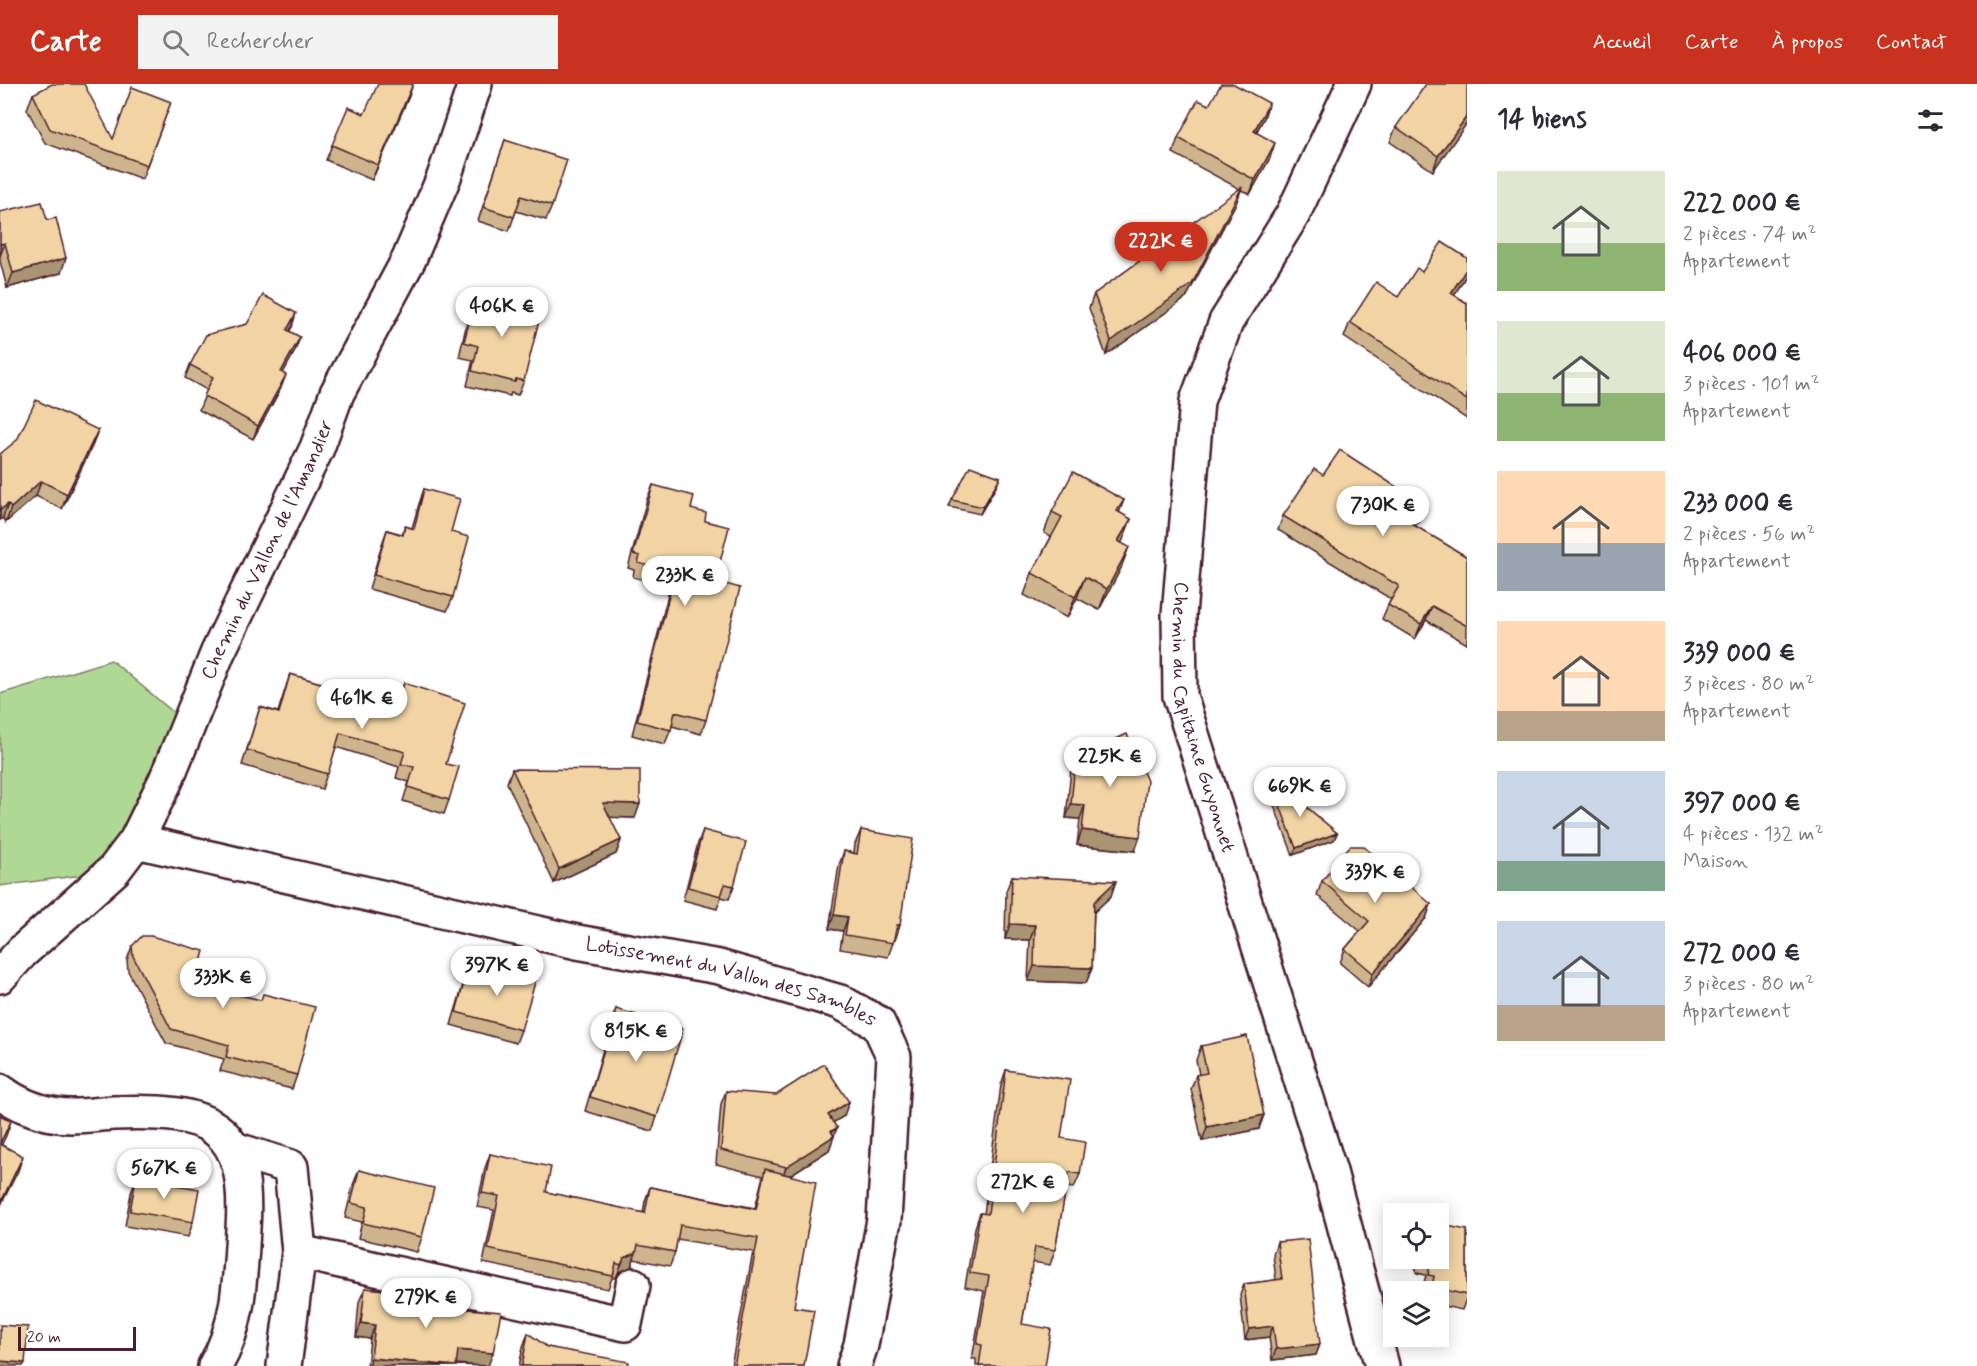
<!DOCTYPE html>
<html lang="fr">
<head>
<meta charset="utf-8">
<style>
	body { margin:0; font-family:Mynerve,sans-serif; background:#f2f2f3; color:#2b2b33; height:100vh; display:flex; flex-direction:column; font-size:22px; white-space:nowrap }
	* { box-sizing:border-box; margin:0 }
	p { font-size:20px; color:#7c7c81 }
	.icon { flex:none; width:33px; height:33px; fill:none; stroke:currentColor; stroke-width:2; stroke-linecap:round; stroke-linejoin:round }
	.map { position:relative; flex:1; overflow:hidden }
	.details { display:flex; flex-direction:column; background:#fff; width:510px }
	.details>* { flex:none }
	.controls { position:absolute; left:1383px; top:1119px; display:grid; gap:12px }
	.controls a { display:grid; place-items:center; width:66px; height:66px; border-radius:0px; background:#fff; box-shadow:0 3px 15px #0003; font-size:30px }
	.scale { position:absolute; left:18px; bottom:15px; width:118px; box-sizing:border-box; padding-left:6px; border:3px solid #4a1f2b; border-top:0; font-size:16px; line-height:21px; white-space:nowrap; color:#4a1f2b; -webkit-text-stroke:4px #fff; paint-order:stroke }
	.price { position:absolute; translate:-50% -51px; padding:0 14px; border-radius:21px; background:#fff; color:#222; font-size:20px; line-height:39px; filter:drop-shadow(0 2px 3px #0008) }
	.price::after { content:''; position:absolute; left:50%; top:36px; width:18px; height:14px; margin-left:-9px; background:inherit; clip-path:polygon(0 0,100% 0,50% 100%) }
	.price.selected { background:#c8321e; color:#fff }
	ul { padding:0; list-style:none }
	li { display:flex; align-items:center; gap:18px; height:150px; padding:0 30px }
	li span { display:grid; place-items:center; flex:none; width:168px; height:120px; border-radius:0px; color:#555 }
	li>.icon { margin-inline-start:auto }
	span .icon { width:72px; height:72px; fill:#fffc; stroke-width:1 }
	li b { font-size:26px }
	h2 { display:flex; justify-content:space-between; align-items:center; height:72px; padding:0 30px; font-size:26px }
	header { display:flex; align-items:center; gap:36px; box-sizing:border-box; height:84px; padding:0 30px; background:#c8321e; color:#fff }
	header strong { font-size:28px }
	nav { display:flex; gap:33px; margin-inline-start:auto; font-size:21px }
	.search { width:420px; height:54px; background:#f2f2f3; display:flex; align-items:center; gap:15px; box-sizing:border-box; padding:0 21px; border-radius:0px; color:#7c7c81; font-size:22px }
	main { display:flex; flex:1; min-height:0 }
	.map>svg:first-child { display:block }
	.green { fill:#b0d895; stroke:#7d7c60; stroke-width:1.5 }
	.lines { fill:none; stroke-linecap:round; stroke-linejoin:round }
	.minor-casing { stroke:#4a1f2b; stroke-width:38 }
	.minor { stroke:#fff; stroke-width:33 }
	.wall { fill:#cfb58d; stroke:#4a1f2b; stroke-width:1.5 }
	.shaded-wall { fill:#a99473; stroke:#4a1f2b; stroke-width:1.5 }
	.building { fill:#f1d3a4; stroke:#4a1f2b; stroke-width:1.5 }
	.labels { text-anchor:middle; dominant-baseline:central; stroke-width:6; stroke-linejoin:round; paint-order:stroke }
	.street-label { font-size:20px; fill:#4a1f2b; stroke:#fff }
</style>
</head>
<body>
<header>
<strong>Carte</strong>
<div class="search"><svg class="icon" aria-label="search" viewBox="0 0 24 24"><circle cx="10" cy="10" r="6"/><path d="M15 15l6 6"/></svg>Rechercher</div>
<nav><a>Accueil</a><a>Carte</a><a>À propos</a><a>Contact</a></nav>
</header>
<main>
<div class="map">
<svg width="1467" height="1282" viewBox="0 0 1467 1282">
	<rect width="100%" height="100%" fill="#fff"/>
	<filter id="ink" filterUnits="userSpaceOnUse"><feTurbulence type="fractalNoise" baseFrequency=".0167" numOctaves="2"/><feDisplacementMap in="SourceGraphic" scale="12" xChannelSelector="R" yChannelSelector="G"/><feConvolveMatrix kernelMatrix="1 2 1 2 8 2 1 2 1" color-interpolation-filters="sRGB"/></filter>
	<g filter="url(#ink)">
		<path class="green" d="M111 576 186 639 98 789 0 802V610Z"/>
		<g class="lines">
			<defs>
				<g id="minor">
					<path id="s1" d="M1354 0 1293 130 1226 238 1197 317 1179 531 1180 612 1330 1088 1382 1282"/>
					<path id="s2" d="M136 757 577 858 719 883 840 918 878 939 894 973 884 1136 861 1261 854 1282"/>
					<path id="s3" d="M0 892 22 868 114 786 136 757 166 696 218 568 317 364 337 309 409 175 444 93 475 0"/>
					<path d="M0 1007C17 1020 37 1028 58 1031 75 1034 96 1030 113 1029 209 1025 250 1039 243 1145 240 1192 240 1240 215 1282"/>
					<path d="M234 1065 291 1083 299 1168 625 1240 633 1201"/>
					<path d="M284 1282 299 1168"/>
				</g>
			</defs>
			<use href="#minor" class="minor-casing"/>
			<use href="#minor" class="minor"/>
		</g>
		<g class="wall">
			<path d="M1467 0 1433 87 1390 58 1396 43Z"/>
			<path d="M33 10 113 55 171 18 142 95 45 59 27 25Z"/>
			<path d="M409 12 372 96 326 76 332 61 364 30Z"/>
			<path d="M1209 21 1264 34 1256 49 1270 74 1250 110 1241 106 1237 117 1186 214 1106 271 1089 224 1094 210 1240 105 1173 69 1178 54Z"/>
			<path d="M505 56 552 122 546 136 516 127 509 147 478 137Z"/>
			<path d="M0 128 61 189 7 204 0 177Z"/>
			<path d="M1467 174V189L1454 211 1467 219V335L1344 253 1350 238 1398 213 1422 188Z"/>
			<path d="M476 211 524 297 518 311 511 309 510 312 467 302 473 276 459 273 470 225Z"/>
			<path d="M292 243 289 247 300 253 295 267 283 289 281 304 253 355 199 326 207 306 185 294 190 281Z"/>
			<path d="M98 346 93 360 62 425 36 412 6 438 3 434 0 436V370Z"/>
			<path d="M1323 391 1419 436 1415 442 1467 473V560L1426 536 1415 555 1382 535 1388 521 1391 515 1278 446 1283 432Z"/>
			<path d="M1000 393 997 401 980 430 949 423 952 416Z"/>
			<path d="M653 401 691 425 705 437 715 497 706 636 701 650 672 642 665 660 632 651 670 503 633 493 634 486 628 484 647 415Z"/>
			<path d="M424 405 451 448 453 513 447 527 369 505 382 460 387 446 402 450 405 442 412 444 419 420Z"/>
			<path d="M1124 416 1119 429 1131 435 1121 459V484L1099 526 1077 514 1067 534 1024 511 1032 489 1051 453 1044 449 1052 428Z"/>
			<path d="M290 590 397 621 404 599 446 680 449 716 444 730 403 717 409 698 396 694 399 683 336 663 322 705 242 681 260 623 278 628Z"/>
			<path d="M1077 660 1135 767 1077 761 1080 735 1066 734 1072 675Z"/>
			<path d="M512 685 635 734 609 733 621 756 616 770 554 799 507 699Z"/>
			<path d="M1268 690 1337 749 1334 756 1293 771 1265 698Z"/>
			<path d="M703 746 734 802 729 815 721 813 717 825 683 816 698 759Z"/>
			<path d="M861 746 900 841 895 856H894L888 873 840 865 843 847 829 845 839 781 844 767 854 769 855 760Z"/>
			<path d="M1012 792 1111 812 1094 828 1092 884 1086 899 1028 897 1030 856 1005 855 1006 807Z"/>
			<path d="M1322 797 1431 820 1426 834 1368 903 1340 879 1345 865 1360 847 1317 811Z"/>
			<path d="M132 862 195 900 297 991 292 1005 220 987 224 975 166 959 128 887 127 876Z"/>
			<path d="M486 881 521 946 516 959 451 941 466 891 481 895Z"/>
			<path d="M616 925 657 1033 652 1047 585 1027 611 939Z"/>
			<path d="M1201 962 1259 1045 1202 1057 1191 1005 1196 991 1199 990 1196 976Z"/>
			<path d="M1006 986 1061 1054 1080 1090 1074 1104 1066 1103 1055 1166 1050 1181 1032 1178 1022 1240 1045 1282H976V1275H972L984 1207 965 1203 975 1144 980 1129 984 1130 1001 1001Z"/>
			<path d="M726 1007 844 1032 833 1038 834 1052 829 1066 790 1091 794 1223 804 1282H731L753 1168 677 1155 675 1168 670 1182 634 1175 631 1183 619 1188 616 1194H612L608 1205 483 1179 494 1126 477 1123 485 1084 490 1070 546 1108 643 1129 645 1117 650 1103 755 1124 763 1092 716 1080 721 1020Z"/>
			<path d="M359 1086 422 1153 417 1168 358 1154 362 1138 345 1134 353 1101Z"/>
			<path d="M136 1094 193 1138 188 1153 125 1142 131 1109Z"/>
			<path d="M1467 1146V1212L1462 1226 1438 1221V1208H1429L1422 1206 1426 1191 1417 1189 1413 1174H1438Z"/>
			<path d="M1277 1158 1320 1260 1316 1271 1272 1276 1269 1253 1245 1256 1240 1211 1244 1200 1276 1196 1273 1170Z"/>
			<path d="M365 1204 403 1219 488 1282 456 1281V1282H367L370 1255 356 1253 359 1218Z"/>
			<path d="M528 1249 547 1263 628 1282H519L523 1263Z"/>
		</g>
		<g class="shaded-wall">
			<path d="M413 0 409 12 372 96 378 81Z"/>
			<path d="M1269 19 1264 34 1248 62 1254 47Z"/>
			<path d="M1467 32V39L1433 87 1438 72Z"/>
			<path d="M1275 59 1270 74 1250 110 1255 96Z"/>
			<path d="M1242 103 1237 117 1186 214 1106 271 1111 257Z"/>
			<path d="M5 159 0 172V160Z"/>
			<path d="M66 174 61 189 7 204 13 189Z"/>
			<path d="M1467 184 1466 192 1446 224 1451 209Z"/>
			<path d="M296 229 292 243 282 260 287 246Z"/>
			<path d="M300 253 295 267 276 302 281 288Z"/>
			<path d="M286 291 281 304 253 355 258 342Z"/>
			<path d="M98 346 93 360 62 425 67 410Z"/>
			<path d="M1000 393 997 401 980 430 983 423Z"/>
			<path d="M41 397 36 412 6 438 11 424Z"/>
			<path d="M8 420 3 434 0 436V426Z"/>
			<path d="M1424 421 1419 436 1407 454 1412 440Z"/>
			<path d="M1131 435 1123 456 1111 479 1118 457Z"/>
			<path d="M1129 463 1121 484 1099 526 1107 505Z"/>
			<path d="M1085 493 1077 514 1067 534 1075 513Z"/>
			<path d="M1432 522 1426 536 1415 555 1421 540Z"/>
			<path d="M603 719 640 720 635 734 597 733Z"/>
			<path d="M1071 720 1085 721 1080 735 1066 734Z"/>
			<path d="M1082 746 1140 753 1135 767 1077 761Z"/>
			<path d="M1337 749 1334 756 1293 771 1296 764Z"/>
			<path d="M621 756 616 770 554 799 559 785Z"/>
			<path d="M1116 797 1111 812 1089 833 1094 818Z"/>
			<path d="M1431 820 1426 834 1368 903 1373 889Z"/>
			<path d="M834 831 848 833 843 847 829 845Z"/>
			<path d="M1010 840 1035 841 1030 856 1005 855Z"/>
			<path d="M897 841H900L895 856 891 855Z"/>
			<path d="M1034 882 1092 884 1086 899 1028 897Z"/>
			<path d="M849 1018 844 1032 823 1045 828 1031Z"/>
			<path d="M1264 1031 1259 1045 1202 1057 1207 1043Z"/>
			<path d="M11 1037 6 1052 0 1064V1059Z"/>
			<path d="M837 1044 829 1066 781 1097 786 1083Z"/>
			<path d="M23 1072 18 1087 0 1123 1 1118Z"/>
			<path d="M636 1169 631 1183 619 1188 616 1194 624 1174Z"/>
			<path d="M361 1239 375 1241 370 1255 356 1253Z"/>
			<path d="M1273 1242 1269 1253 1245 1256 1249 1245Z"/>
			<path d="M1320 1260 1316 1271 1272 1276 1276 1265Z"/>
			<path d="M458 1266 493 1269 488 1282 453 1280Z"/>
			<path d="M371 1274 451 1282H369Z"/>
			<path d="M0 1277 25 1279 23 1282H0Z"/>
		</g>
		<g class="building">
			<path d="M52 0H84L113 55 132 3 171 18 147 81 50 45 33 10Z"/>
			<path d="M378 0H413L378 81 332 61 348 23 364 30Z"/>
			<path d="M1221 0H1234L1269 19 1254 47 1275 59 1255 96 1178 54 1198 16 1209 21Z"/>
			<path d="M1426 0H1467V32L1438 72 1396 43Z"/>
			<path d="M505 56 567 76 552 122 521 112 514 133 483 123Z"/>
			<path d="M1242 103 1192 200 1111 257 1094 210Z"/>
			<path d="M42 118 47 136 56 134 66 174 13 189 5 159 0 160V128Z"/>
			<path d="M1442 158 1467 174V184L1451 209 1467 219V316L1350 238 1376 198 1398 213 1417 184 1422 188Z"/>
			<path d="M263 211 296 229 287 246 300 253 281 288 286 291 258 342 204 312 213 293 190 281 206 251 247 240Z"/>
			<path d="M476 211 541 228 524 297 516 295 515 298 472 287 478 262 464 258Z"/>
			<path d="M36 316 98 346 67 410 41 397 11 424 8 420 0 426V370L17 356Z"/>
			<path d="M1340 366 1424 421 1412 440 1467 473V542L1432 522 1421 540 1388 521 1399 502 1283 432 1314 385 1323 391Z"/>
			<path d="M970 382 1000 393 983 423 952 416Z"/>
			<path d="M1073 388 1124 416 1117 427 1131 435 1118 457 1129 463 1107 505 1085 493 1075 513 1032 489 1062 433 1052 428Z"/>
			<path d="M653 401 694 412 691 425 706 429 705 437 729 443 715 497 740 504 706 636 675 628 671 646 637 637 675 489 638 479 640 472 633 470Z"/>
			<path d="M424 405 460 415 451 448 469 453 453 513 374 491 387 446 403 451 405 442 414 445Z"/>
			<path d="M290 590 398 622 404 599 465 619 446 680 459 683 449 716 408 703 414 683 401 680 405 668 340 649 328 690 247 666 260 623 279 629Z"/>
			<path d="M1127 650 1147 697 1140 753 1082 746 1085 721 1071 720 1077 660 1098 663Z"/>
			<path d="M512 685 640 686V720L603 719 621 756 559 785Z"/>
			<path d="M1268 690 1337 749 1296 764Z"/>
			<path d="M703 746 746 758 734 802 725 800 721 812 688 803Z"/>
			<path d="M861 746 913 755 900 841H897L893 859 845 851 848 833 834 831 844 767 857 770Z"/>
			<path d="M1350 762H1363L1431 820 1373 889 1345 865 1369 837 1322 797Z"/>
			<path d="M1012 792 1116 797 1094 818 1092 884 1034 882 1035 841 1010 840Z"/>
			<path d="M142 852H151L204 867 195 900 261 916 263 910 315 923 297 991 226 973 229 961 171 945 133 872 132 862Z"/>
			<path d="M486 881 536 895 521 946 456 928 466 891 482 895Z"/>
			<path d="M616 925 683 945 657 1033 590 1013Z"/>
			<path d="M1247 952 1264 1031 1207 1043 1196 991 1207 989 1201 962Z"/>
			<path d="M824 980 849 1018 828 1031 837 1044 831 1047 834 1052 786 1083 721 1066 726 1007 776 1011Z"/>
			<path d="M1006 986 1070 996 1061 1054 1085 1058 1080 1090 1069 1088 1055 1166 1035 1163 1022 1240 1051 1245 1045 1282H979L982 1261 977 1260 989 1192 970 1189 980 1129 988 1130Z"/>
			<path d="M0 1031 11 1037 0 1059Z"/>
			<path d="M0 1060 23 1072 1 1118H0Z"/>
			<path d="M490 1070 551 1083 546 1108 645 1129 650 1103 756 1125 765 1085 816 1098 794 1223 814 1226 804 1282H734L758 1154 680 1141 675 1168 638 1161 636 1169 624 1174 621 1181 616 1179 613 1192 488 1165 499 1112 482 1109Z"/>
			<path d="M359 1086 434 1104 422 1153 363 1139 367 1123 351 1119Z"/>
			<path d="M136 1094 199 1105 193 1138 130 1127Z"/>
			<path d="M1438 1140 1467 1146V1211L1432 1203 1434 1192 1428 1191 1431 1176 1423 1174H1438Z"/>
			<path d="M1308 1155 1320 1260 1276 1265 1273 1242 1249 1245 1244 1200 1282 1195 1277 1158Z"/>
			<path d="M365 1204 404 1208 403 1219 501 1228 493 1269 458 1266 456 1282 371 1274 375 1241 361 1239Z"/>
			<path d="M0 1241 28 1243 25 1279 0 1277Z"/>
			<path d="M528 1249 547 1263 629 1278 628 1282H522Z"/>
		</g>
	</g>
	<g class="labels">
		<g class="street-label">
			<text stroke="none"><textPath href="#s3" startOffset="512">Chemin du Vallon de l'Amandier</textPath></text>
			<text stroke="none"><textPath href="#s1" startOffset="675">Chemin du Capitaine Guyonnet</textPath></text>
			<text stroke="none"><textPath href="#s2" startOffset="612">Lotissement du Vallon des Sambles</textPath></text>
		</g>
	</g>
</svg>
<div class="controls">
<a><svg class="icon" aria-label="locate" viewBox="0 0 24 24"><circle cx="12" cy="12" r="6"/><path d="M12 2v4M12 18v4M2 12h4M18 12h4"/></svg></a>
<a><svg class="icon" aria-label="layers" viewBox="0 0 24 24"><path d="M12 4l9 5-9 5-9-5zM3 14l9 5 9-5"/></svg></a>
</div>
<div class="scale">20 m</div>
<b class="price selected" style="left:1161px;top:189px">222K €</b>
<b class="price" style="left:502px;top:254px">406K €</b>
<b class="price" style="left:1383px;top:453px">730K €</b>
<b class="price" style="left:685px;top:523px">233K €</b>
<b class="price" style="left:362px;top:646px">461K €</b>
<b class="price" style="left:1110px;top:704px">225K €</b>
<b class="price" style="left:1300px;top:734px">669K €</b>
<b class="price" style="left:1375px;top:820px">339K €</b>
<b class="price" style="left:497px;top:913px">397K €</b>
<b class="price" style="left:223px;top:925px">333K €</b>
<b class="price" style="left:636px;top:979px">815K €</b>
<b class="price" style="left:164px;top:1116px">567K €</b>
<b class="price" style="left:1023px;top:1130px">272K €</b>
<b class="price" style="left:426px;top:1245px">279K €</b>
</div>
<section class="details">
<h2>14 biens<svg class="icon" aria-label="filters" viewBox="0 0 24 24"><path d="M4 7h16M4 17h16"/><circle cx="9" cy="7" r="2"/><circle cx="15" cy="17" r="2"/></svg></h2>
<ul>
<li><span style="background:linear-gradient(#dfe7d0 60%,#8fb573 0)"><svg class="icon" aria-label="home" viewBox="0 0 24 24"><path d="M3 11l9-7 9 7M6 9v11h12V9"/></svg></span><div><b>222 000 €</b><p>2 pièces · 74 m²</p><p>Appartement</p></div></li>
<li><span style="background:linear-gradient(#dfe7d0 60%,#8fb573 0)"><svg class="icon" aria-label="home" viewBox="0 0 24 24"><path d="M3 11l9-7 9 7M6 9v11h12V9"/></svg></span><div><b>406 000 €</b><p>3 pièces · 101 m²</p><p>Appartement</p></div></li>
<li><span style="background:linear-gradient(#ffd9b3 60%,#9aa5b1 0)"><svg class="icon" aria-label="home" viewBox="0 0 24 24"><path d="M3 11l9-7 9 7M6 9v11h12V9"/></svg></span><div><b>233 000 €</b><p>2 pièces · 56 m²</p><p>Appartement</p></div></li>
<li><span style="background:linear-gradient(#ffd9b3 75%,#b9a48a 0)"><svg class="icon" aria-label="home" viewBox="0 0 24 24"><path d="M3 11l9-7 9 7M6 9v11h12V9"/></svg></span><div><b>339 000 €</b><p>3 pièces · 80 m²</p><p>Appartement</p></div></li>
<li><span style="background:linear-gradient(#c9d6e8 75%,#7fa58c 0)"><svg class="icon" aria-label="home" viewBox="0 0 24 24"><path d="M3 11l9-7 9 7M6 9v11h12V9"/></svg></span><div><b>397 000 €</b><p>4 pièces · 132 m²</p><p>Maison</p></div></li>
<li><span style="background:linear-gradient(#c9d6e8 70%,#b9a48a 0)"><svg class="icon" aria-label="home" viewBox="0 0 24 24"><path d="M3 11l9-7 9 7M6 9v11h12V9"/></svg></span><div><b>272 000 €</b><p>3 pièces · 80 m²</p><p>Appartement</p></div></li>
</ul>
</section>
</main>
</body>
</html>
